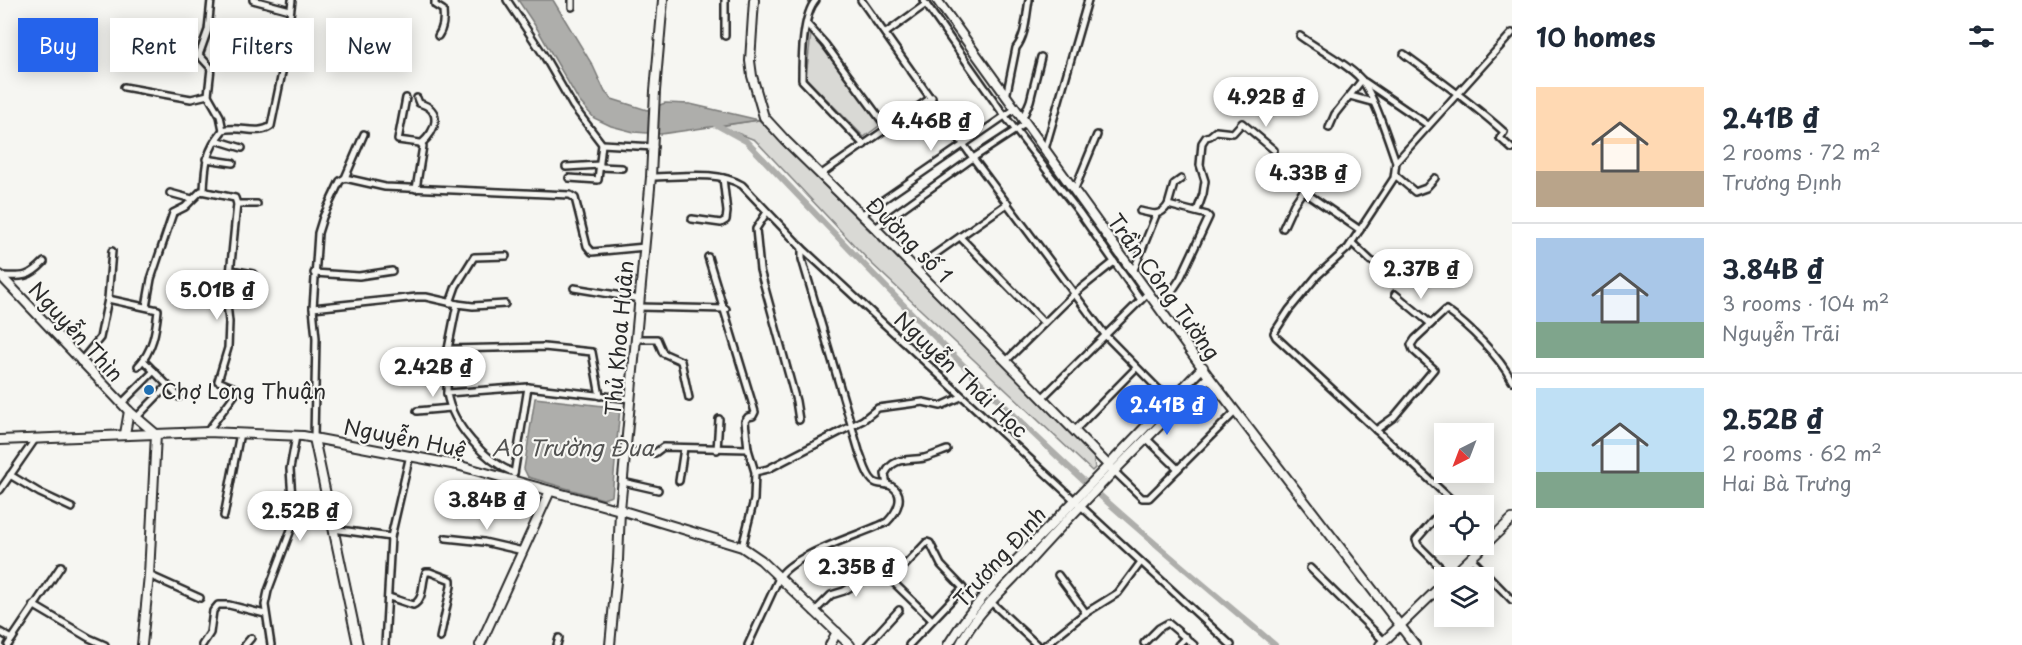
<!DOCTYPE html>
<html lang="en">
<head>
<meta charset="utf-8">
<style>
	body { margin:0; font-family:"Playpen Sans",sans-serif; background:#f2f2f3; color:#1f2937; height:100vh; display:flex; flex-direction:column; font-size:22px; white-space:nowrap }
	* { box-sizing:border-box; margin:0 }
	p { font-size:20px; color:#747a83 }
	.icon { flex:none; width:33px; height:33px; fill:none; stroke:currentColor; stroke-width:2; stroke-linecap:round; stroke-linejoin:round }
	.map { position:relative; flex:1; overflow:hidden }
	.drawer { display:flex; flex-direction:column; background:#fff; width:510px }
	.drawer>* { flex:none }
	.banner { position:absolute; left:18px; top:18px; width:570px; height:54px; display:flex; gap:12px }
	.needle { width:39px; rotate:222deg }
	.buttons { position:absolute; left:1434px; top:423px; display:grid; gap:12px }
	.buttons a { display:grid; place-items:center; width:60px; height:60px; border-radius:0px; background:#fff; box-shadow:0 3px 15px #0003; font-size:30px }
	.price { position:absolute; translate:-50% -51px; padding:0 14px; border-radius:21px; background:#fff; color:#222; font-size:20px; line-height:39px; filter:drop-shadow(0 2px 3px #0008) }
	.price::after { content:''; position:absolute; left:50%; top:36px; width:18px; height:14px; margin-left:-9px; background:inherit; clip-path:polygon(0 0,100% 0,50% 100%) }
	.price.current { background:#2563eb; color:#fff }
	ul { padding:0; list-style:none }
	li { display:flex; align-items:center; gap:18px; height:150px; padding:0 24px }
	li+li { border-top:2px solid #e0e1e3 }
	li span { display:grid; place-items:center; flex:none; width:168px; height:120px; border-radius:0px; color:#555 }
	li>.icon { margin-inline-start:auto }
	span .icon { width:72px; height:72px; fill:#fffc; stroke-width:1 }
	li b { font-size:26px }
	h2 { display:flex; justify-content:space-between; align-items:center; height:72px; padding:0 24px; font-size:26px }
	.pill { padding:0 21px; border-radius:0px; background:#fff; box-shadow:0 3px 15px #0003; font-size:21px; line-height:54px }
	.pill.current { background:#2563eb; color:#fff }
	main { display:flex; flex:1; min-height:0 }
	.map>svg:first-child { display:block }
	.built { fill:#e7e7e3 }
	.green { fill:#d9d9d5; stroke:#828280; stroke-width:1.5 }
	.water { fill:#aeaeab; stroke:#7a7a78; stroke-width:1.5 }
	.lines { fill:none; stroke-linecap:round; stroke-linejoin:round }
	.canal { stroke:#aeaeab; stroke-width:6 }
	.street-casing { stroke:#2b2b2b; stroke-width:10 }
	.secondary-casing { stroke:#2b2b2b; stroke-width:12 }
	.street { stroke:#f6f6f2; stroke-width:5 }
	.secondary { stroke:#f6f6f2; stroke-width:8 }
	.poi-dot { fill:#1f6fb2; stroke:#f6f6f2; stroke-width:2 }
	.labels { text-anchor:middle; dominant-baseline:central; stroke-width:4.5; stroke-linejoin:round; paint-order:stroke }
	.street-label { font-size:21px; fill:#2b2b2b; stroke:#f6f6f2 }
	.poi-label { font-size:21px; fill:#2b2b2b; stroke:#f6f6f2; text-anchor:start }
	.water-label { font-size:22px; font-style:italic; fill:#525251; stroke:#f6f6f2 }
</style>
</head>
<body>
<main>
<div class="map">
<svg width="1512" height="645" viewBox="0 0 1512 645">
	<rect width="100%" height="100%" fill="#f6f6f2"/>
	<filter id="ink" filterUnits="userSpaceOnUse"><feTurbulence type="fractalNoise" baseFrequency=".0167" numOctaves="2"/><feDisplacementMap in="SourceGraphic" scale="12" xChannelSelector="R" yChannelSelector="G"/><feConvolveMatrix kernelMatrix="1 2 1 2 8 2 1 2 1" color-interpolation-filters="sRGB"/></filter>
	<g filter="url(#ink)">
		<path class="built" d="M152 376 163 388 147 405 135 393Z"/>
		<g class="green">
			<path d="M814 30 883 123 864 137 806 78 811 33Z"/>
			<path d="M759 120 1093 454 1095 468 1092 471 871 263 755 140 719 126Z"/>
		</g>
		<g class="water">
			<path d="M518 0H553L593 66 605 92 612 99 647 110 665 103 690 104 759 120 661 134 634 132 611 126 594 118 579 101 538 30Z"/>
			<path d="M535 398 620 408 612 496 603 499 528 477 524 469Z"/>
		</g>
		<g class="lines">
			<path class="canal" d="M715 124 746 141C848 248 950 356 1059 458 1128 523 1202 583 1275 645"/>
			<defs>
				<g id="street">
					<path d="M211 0 208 30 199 55 211 68 208 95 220 116 223 130"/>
					<path d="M253 0 290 10"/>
					<path d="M435 0V5L443 10C444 18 443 29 438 36"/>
					<path d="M507 0 543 54 573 106 602 144 598 180 569 178"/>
					<path d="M816 0C802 15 802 60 802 80L864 145"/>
					<path d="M861 0 973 158 1106 336 1170 401"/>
					<path d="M923 0 1004 115 1079 212 1141 300"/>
					<path d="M572 7V0"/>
					<path d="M807 24 825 44 887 128"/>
					<path d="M886 33 926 4"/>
					<path d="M725 36V0"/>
					<path d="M1300 36C1319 50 1341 60 1358 76 1372 88 1389 142 1396 162"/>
					<path d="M1404 54C1438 79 1472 103 1504 132L1500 138 1512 149"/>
					<path d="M1365 82 1428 125"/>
					<path d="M124 87 191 99 208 95"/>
					<path d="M1350 96 1372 102"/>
					<path d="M1006 97 1016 48C1026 36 1026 16 1029 0"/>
					<path d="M406 98 398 140 420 143 423 146 416 189"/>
					<path d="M417 98 419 103C444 110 436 131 421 144"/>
					<path d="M1022 120 1030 101 1041 57"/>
					<path d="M1329 128 1335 114 1362 80"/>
					<path d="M216 140 242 148"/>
					<path d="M602 144 654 147"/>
					<path d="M1045 149 1088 0"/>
					<path d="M206 159 233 163"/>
					<path d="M566 167 600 165"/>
					<path d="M600 167 622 168"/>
					<path d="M820 175 932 97"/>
					<path d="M1395 175 1415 192 1426 188 1435 178"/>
					<path d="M651 177C680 177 716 170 742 185L802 248 1231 645"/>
					<path d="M345 178 385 187 570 195 575 198 587 246 592 252 645 247"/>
					<path d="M204 191C205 164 206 151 223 130 239 125 258 136 271 126L284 63 292 0"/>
					<path d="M1074 191 1097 135"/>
					<path d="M1303 191 1360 230"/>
					<path d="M170 193 192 199"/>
					<path d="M237 204H257"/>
					<path d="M1168 205 1174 184 1181 179"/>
					<path d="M1140 211C1153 214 1160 217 1168 205L1207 215 1209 217 1180 279 1160 309"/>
					<path d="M1197 211 1203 194 1205 181 1200 165 1202 143 1206 137 1210 136 1216 131 1233 133 1242 123 1274 150"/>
					<path d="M767 212 756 229 760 270 796 401 799 420"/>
					<path d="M861 215 1015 109"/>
					<path d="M692 219 721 223 726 220 727 212 723 178"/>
					<path d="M875 228 973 158 1025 124"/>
					<path d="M1283 228 1294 204 1317 171"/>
					<path d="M960 237 1043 322"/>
					<path d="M1352 243 1371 261 1378 264"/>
					<path d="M708 257 755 412 753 416 748 417 745 421 748 449 755 472 768 469 863 420 878 408 923 402 941 406 961 397"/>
					<path d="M914 269 1008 203"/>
					<path d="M231 270 253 274"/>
					<path d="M1133 272 1156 215"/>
					<path d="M314 273 359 276 392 271"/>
					<path d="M1 276C22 277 29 278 44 262"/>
					<path d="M574 288 640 299"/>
					<path d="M1395 294 1431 324"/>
					<path d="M108 299 158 310C156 330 153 351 138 366"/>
					<path d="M450 303 456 286 474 257 506 256"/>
					<path d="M146 307 151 279 173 213 185 207 201 191 235 198 237 204 227 304 229 322 228 348 218 381 235 388 236 393 207 432"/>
					<path d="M639 307 726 309"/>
					<path d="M313 308 417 297H426L457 304"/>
					<path d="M637 339H657L663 353 681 361 689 398"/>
					<path d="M448 349 544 347 592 352 600 396"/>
					<path d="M143 360 179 397"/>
					<path d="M1006 361 1074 294 1114 262"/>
					<path d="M80 362 100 338 108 299 112 251"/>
					<path d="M447 393 448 349 457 304 473 306 505 304"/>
					<path d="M1042 398 1148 293"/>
					<path d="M122 403 154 371"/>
					<path d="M417 411 451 408"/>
					<path d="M136 418 167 386"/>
					<path d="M1075 430 1136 368"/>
					<path d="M1376 430 1394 417 1434 369 1413 350 1411 345 1415 339 1446 310C1469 326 1499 356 1512 381"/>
					<path d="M314 438 316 338 313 308 318 233 323 217 340 181 345 178 364 134"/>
					<path d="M1146 438 1178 469"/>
					<path d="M717 450 719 419"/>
					<path d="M626 451 655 453 663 447 748 449"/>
					<path d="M1114 471 1142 498H1149L1236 411"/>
					<path d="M514 473C485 461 452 425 447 393L528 387 631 399"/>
					<path d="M514 474 528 387"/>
					<path d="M10 475 40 493 72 508"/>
					<path d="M679 481 684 448"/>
					<path d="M623 482 658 490"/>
					<path d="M887 485 885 474C894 456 908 461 924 458 932 456 939 453 947 450"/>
					<path d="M0 490 36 438"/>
					<path d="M1458 506 1276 337 1274 333 1289 310 1317 276 1348 248 1394 178 1396 162 1512 33"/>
					<path d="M1444 508 1416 540 1418 545 1450 577"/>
					<path d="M224 516 240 433"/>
					<path d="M333 529 391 537"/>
					<path d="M1484 529 1492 538"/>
					<path d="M446 538 484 542 523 551"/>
					<path d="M742 547 754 500 755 472"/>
					<path d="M1471 558 1512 600"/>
					<path d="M1310 568 1384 641"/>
					<path d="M149 575 200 598"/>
					<path d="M1058 575 1086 613"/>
					<path d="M389 597 413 605C425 599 421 584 426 572H430L451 580V586L440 638"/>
					<path d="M990 601 1037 645"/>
					<path d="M33 605 89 638 105 645"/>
					<path d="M814 612 831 595 844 591 861 581 879 564"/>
					<path d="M0 632 12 639"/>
					<path d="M1144 643 1159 628 1168 623 1194 645"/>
					<path d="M8 645 61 566"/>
					<path d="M202 645 210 633 213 611 218 605H229L265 614"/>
					<path d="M245 645 251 638"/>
					<path d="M271 645 265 605 268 591 292 527 293 514 290 469 296 436"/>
					<path d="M385 645 391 537 410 455"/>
					<path d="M557 645 559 638"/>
					<path d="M748 645 779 578C792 554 861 535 887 522 896 513 907 495 891 486 885 483 878 486 873 481 866 475 863 460 859 451L802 259V248"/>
					<path d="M867 645 899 610"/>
					<path d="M909 645 963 588 941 565 930 543 927 542 891 580 932 620"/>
					<path d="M1045 645 1084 614 1118 593 1141 562"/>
					<path d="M1178 645 1186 637"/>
				</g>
				<g id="secondary">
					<path d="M754 0 750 61 752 76 764 117 786 141 875 228 1114 471"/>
					<path d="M937 0 1209 377 1415 645"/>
					<path d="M0 275 129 411 156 434"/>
					<path d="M125 434 129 411"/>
					<path d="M314 438 358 645"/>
					<path d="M0 440 207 432 303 436 457 465 620 510 742 547 761 560 850 645"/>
					<path d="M1450 578 1512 519"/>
					<path d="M142 645 149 575 156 434"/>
					<path d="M480 645 550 491"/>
					<path d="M610 645 618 560 620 510 651 177 655 91 663 0"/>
					<path d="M830 645 837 632"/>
					<path d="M948 645C977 598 1017 559 1056 520 1105 469 1154 418 1203 367"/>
					<path d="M960 645C974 615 1002 591 1024 567 1083 501 1146 438 1209 377"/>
					<path d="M1380 645 1444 583"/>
				</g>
			</defs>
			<use href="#street" class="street-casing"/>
			<use href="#secondary" class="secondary-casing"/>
			<use href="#street" class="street"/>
			<use href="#secondary" class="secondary"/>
		</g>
	</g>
	<circle class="poi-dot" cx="149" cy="390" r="6"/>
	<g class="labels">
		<g class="street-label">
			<text transform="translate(910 239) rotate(45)">Đường số 1</text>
			<text transform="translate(1165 286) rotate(54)">Trần Công Tường</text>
			<text transform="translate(77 331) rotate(47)">Nguyễn Thìn</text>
			<text transform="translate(618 338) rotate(-85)">Thủ Khoa Huân</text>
			<text transform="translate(962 374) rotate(43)">Nguyễn Thái Học</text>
			<text transform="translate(405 437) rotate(11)">Nguyễn Huệ</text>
			<text transform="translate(999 556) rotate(-48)">Trương Định</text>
		</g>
		<g class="poi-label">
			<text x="161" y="390">Chợ Long Thuận</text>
		</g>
		<g class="water-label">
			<text x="573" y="446">Ao Trường Đua</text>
		</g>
	</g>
</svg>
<div class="buttons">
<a><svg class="needle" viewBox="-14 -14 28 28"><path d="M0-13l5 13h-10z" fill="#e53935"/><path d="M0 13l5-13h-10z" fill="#747a83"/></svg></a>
<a><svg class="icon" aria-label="locate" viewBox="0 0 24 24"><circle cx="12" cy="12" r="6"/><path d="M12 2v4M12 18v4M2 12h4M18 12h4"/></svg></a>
<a><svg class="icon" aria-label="layers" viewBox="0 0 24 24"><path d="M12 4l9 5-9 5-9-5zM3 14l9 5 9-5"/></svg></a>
</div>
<b class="price" style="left:1266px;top:128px">4.92B ₫</b>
<b class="price" style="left:931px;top:152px">4.46B ₫</b>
<b class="price" style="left:1308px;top:204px">4.33B ₫</b>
<b class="price" style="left:1421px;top:300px">2.37B ₫</b>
<b class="price" style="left:217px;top:321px">5.01B ₫</b>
<b class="price" style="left:433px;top:398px">2.42B ₫</b>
<b class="price current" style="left:1167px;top:436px">2.41B ₫</b>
<b class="price" style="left:487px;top:531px">3.84B ₫</b>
<b class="price" style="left:300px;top:542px">2.52B ₫</b>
<b class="price" style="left:856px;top:598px">2.35B ₫</b>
<div class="banner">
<a class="pill current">Buy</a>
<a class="pill">Rent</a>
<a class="pill">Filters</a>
<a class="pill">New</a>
</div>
</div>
<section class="drawer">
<h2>10 homes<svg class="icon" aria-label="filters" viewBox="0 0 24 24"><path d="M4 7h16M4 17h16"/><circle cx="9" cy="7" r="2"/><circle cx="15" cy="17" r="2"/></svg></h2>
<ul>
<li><span style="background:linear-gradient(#ffd9b3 70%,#b9a48a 0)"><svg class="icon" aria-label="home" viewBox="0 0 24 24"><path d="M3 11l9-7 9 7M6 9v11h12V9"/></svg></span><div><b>2.41B ₫</b><p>2 rooms · 72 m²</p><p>Trương Định</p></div></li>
<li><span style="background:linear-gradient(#a9c7e8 70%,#7fa58c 0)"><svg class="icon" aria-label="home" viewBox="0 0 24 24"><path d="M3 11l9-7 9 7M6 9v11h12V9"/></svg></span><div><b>3.84B ₫</b><p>3 rooms · 104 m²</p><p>Nguyễn Trãi</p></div></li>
<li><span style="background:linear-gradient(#bfe0f5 70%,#7fa58c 0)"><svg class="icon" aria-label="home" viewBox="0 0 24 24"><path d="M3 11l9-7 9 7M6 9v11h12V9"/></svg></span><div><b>2.52B ₫</b><p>2 rooms · 62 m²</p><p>Hai Bà Trưng</p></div></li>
</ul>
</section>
</main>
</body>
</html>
